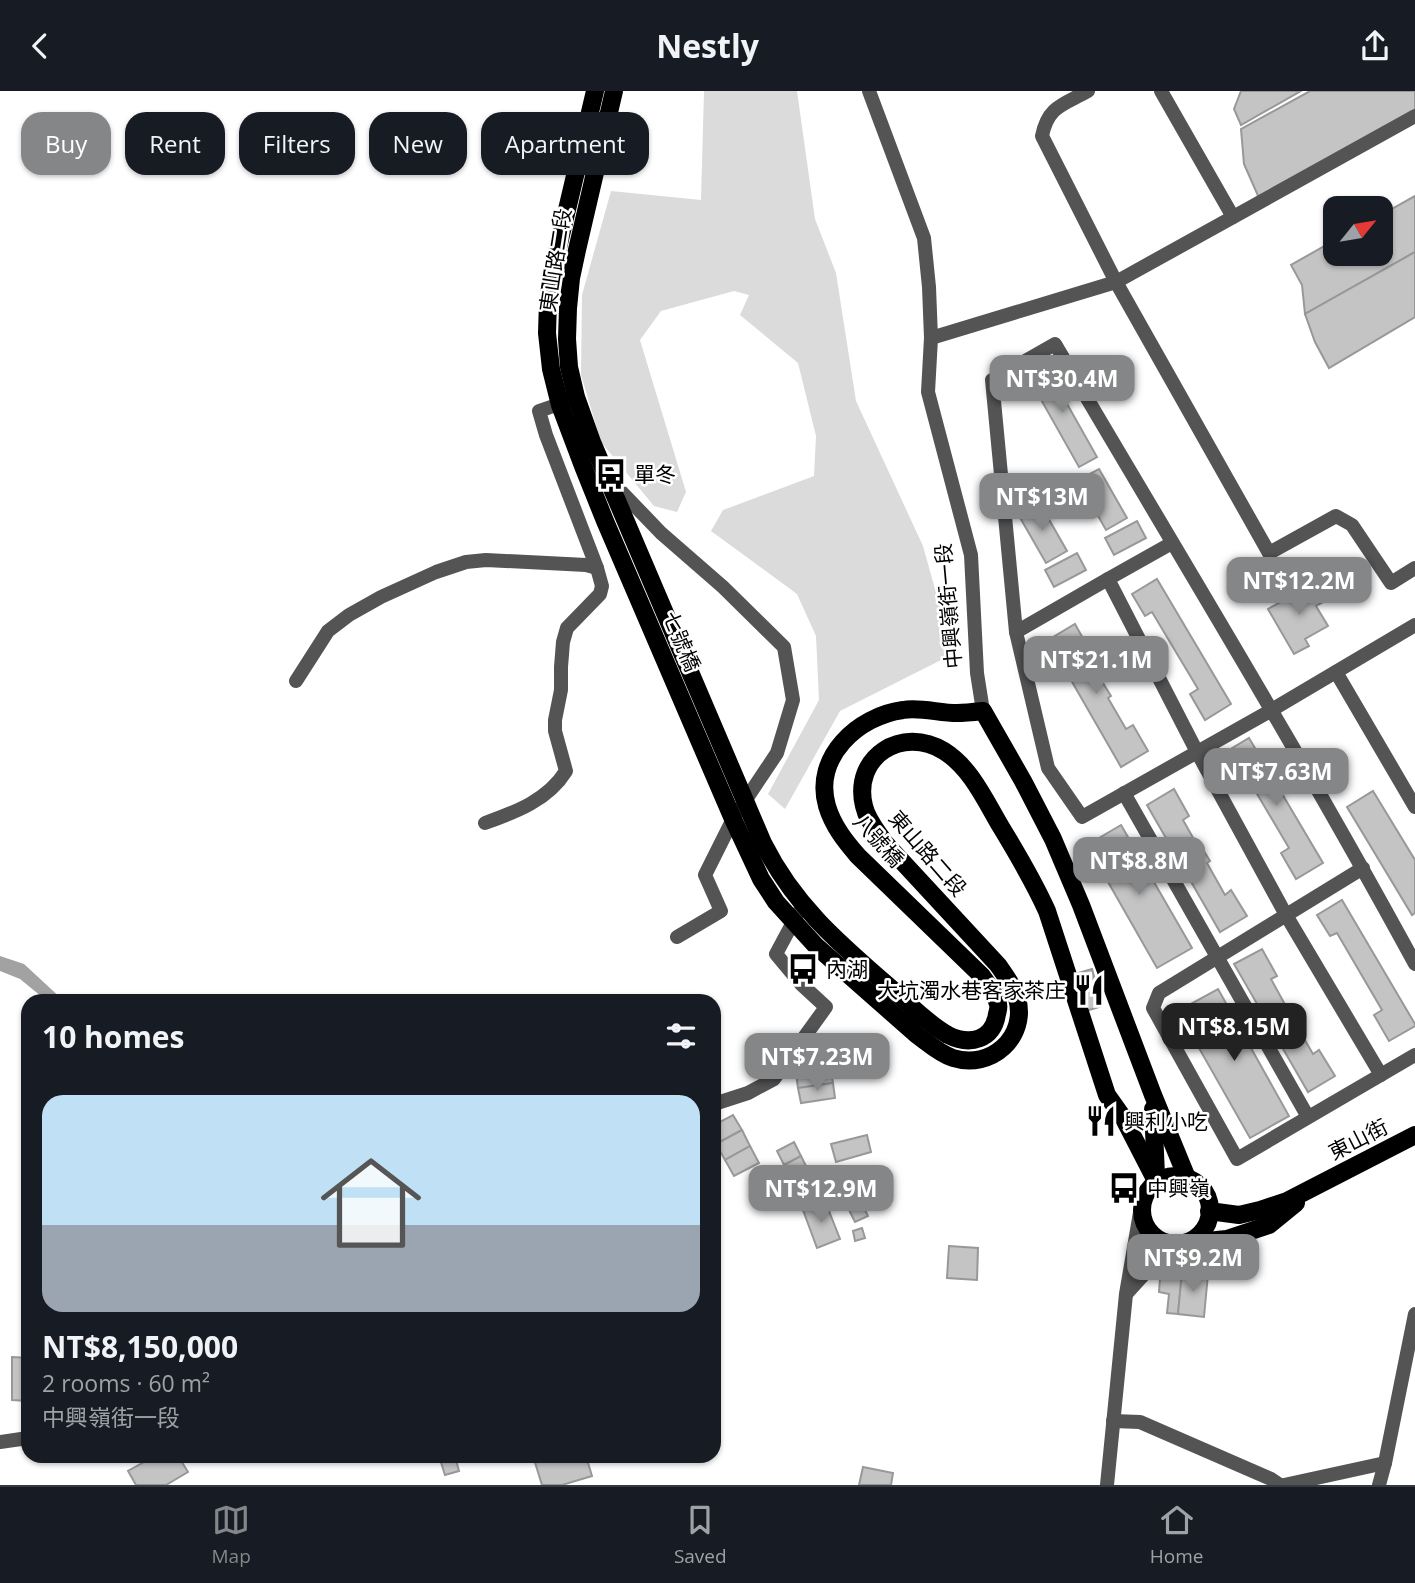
<!DOCTYPE html>
<html lang="en">
<head>
<meta charset="utf-8">
<style>
	body { margin:0; font-family:"Open Sans","Noto Sans TC",sans-serif; background:#20242c; color:#f1f3f6; height:100vh; display:flex; flex-direction:column; font-size:26px; white-space:nowrap }
	* { box-sizing:border-box; margin:0 }
	p { font-size:23px; color:#9ea1a6 }
	.icon { flex:none; width:38px; height:38px; fill:none; stroke:currentColor; stroke-width:2; stroke-linecap:round; stroke-linejoin:round }
	.map { position:relative; flex:1; overflow:hidden }
	.panel { position:absolute; left:21px; top:903px; width:700px; height:469px; display:flex; flex-direction:column; background:#171b24; border-radius:21px; box-shadow:0 2px 5px #0004 }
	.panel>* { flex:none }
	.top-card { position:absolute; left:21px; top:21px; width:700px; height:63px; display:flex; gap:14px }
	.needle { width:46px; rotate:60deg }
	.controls { position:absolute; left:1323px; top:105px; display:grid; gap:14px }
	.controls a { display:grid; place-items:center; width:70px; height:70px; border-radius:14px; background:#171b24; box-shadow:0 2px 5px #0004; font-size:35px }
	.price { position:absolute; translate:-50% -60px; padding:0 16px; border-radius:14px; background:#858687; color:#fff; font-size:23px; line-height:46px; filter:drop-shadow(0 2px 4px #0008) }
	.price::after { content:''; position:absolute; left:50%; top:42px; width:21px; height:16px; margin-left:-10px; background:inherit; clip-path:polygon(0 0,100% 0,50% 100%) }
	.price.current { background:#222; color:#fff }
	ul { padding:0; list-style:none }
	li { display:grid; align-content:center; gap:14px; height:371px; padding:0 21px }
	li span { display:grid; place-items:center; height:217px; border-radius:21px; color:#555 }
	li>.icon { margin-inline-start:auto }
	span .icon { width:126px; height:126px; fill:#fffc; stroke-width:1 }
	li b { font-size:30px }
	h2 { display:flex; justify-content:space-between; align-items:center; height:84px; padding:0 21px; font-size:30px }
	.tag { padding:0 24px; border-radius:21px; background:#171b24; box-shadow:0 2px 5px #0004; font-size:24px; line-height:63px }
	.tag.current { background:#858687; color:#fff }
	header { display:flex; justify-content:space-between; align-items:center; height:91px; padding:0 21px; background:#171b24; font-size:32px; font-weight:700 }
	.dock { display:flex; justify-content:space-around; align-items:center; height:98px; border-top:2px solid #363941; background:#171b24; font-size:19px; color:#9ea1a6 }
	.dock a { display:grid; justify-items:center; gap:4px }
	.dock .current { color:#858687 }
	.map>svg:first-child { display:block }
	.green { fill:#dbdbdb }
	.water { fill:#a2a2a2 }
	.building { fill:#c4c4c4; stroke:#989898; stroke-width:2 }
	.lines { fill:none; stroke-linecap:round; stroke-linejoin:round }
	.minor { stroke:#545454; stroke-width:14 }
	.major { stroke:#000; stroke-width:18 }
	.labels { text-anchor:middle; dominant-baseline:central; stroke-width:5; stroke-linejoin:round; paint-order:stroke }
	.street-label { font-size:21px; fill:#000; stroke:#fff }
	.poi-label { font-size:21px; fill:#000; stroke:#fff; text-anchor:start }
</style>
</head>
<body>
<header><svg class="icon" aria-label="back" viewBox="0 0 24 24"><path d="M15 5l-7 7 7 7"/></svg>Nestly<svg class="icon" aria-label="share" viewBox="0 0 24 24"><path d="M12 15V3M7 8l5-5 5 5M5 13v7h14v-7"/></svg></header>
<div class="map">
<svg width="1415" height="1394" viewBox="0 0 1415 1394">
	<rect width="100%" height="100%" fill="#fff"/>
	<path class="green" d="M704 0H797L815 128 836 182 856 310 923 455 953 563 840 620 785 718 768 703 819 609 816 545 797 503 711 440 723 419 814 385 816 345 798 272 740 224 749 204 734 200 661 220 640 249 686 401 677 421 654 415 601 351 581 284 582 204 611 100 701 109Z"/>
	<path class="water" d="M0 865 24 873 64 910H47L20 888 0 880Z"/>
	<g class="building">
		<path d="M1241 0H1301L1241 34 1234 18Z"/>
		<path d="M1310 0H1415V19L1259 107 1244 73 1241 38Z"/>
		<path d="M1415 105V161L1305 223 1302 194 1291 174 1335 149V163H1381V124Z"/>
		<path d="M1415 161V226L1329 277 1315 251 1305 223Z"/>
		<path d="M1044 272 1097 366 1079 376 1026 282Z"/>
		<path d="M1099 378 1127 427 1106 439 1078 389Z"/>
		<path d="M1039 411 1067 460 1046 472 1018 423Z"/>
		<path d="M1137 430 1146 447 1114 464 1105 447Z"/>
		<path d="M1077 462 1086 479 1054 496 1045 479Z"/>
		<path d="M1157 488 1231 613 1205 629 1190 603 1198 598 1152 521 1145 525 1132 503Z"/>
		<path d="M1301 493 1307 503 1316 498 1323 511 1316 515 1328 535 1305 548 1309 555 1294 563 1268 518 1282 510 1280 505Z"/>
		<path d="M1075 533 1090 560 1084 564 1101 594 1103 592 1111 605 1108 607 1126 638 1133 634 1148 660 1121 676 1048 549Z"/>
		<path d="M1249 647 1323 772 1296 788 1281 762 1289 757 1243 679 1237 683 1224 662Z"/>
		<path d="M1174 698 1189 725 1183 729 1200 759 1202 757 1210 770 1207 772 1225 804 1231 799 1247 825 1220 841 1147 714Z"/>
		<path d="M1373 700 1415 769V822L1412 824 1347 716Z"/>
		<path d="M1121 734 1192 857 1157 877 1087 754Z"/>
		<path d="M1342 809 1415 933V935L1389 950 1374 924 1382 919 1337 842 1330 845 1317 824Z"/>
		<path d="M1262 858 1277 885 1271 888 1288 919 1290 917 1297 930 1295 932 1313 963 1319 959 1335 985 1308 1001 1234 873Z"/>
		<path d="M1092 878 1102 915 1086 920 1075 883Z"/>
		<path d="M1218 898 1289 1025 1250 1047 1178 920Z"/>
		<path d="M830 976 833 992 798 997 796 982Z"/>
		<path d="M833 992 835 1007 801 1012 798 997Z"/>
		<path d="M733 1024 742 1039 716 1053 714 1049V1034Z"/>
		<path d="M742 1039 750 1055 725 1069 716 1053Z"/>
		<path d="M867 1044 871 1061 836 1071 831 1053Z"/>
		<path d="M794 1051 801 1065 784 1074 777 1060Z"/>
		<path d="M750 1055 759 1072 734 1085 725 1069Z"/>
		<path d="M801 1065 808 1079 791 1087 784 1074Z"/>
		<path d="M808 1079 816 1092 798 1101 791 1087Z"/>
		<path d="M860 1109 868 1125 855 1131 847 1115Z"/>
		<path d="M825 1110 840 1148 817 1157 803 1119Z"/>
		<path d="M862 1137 865 1147 855 1150 853 1140Z"/>
		<path d="M949 1155 978 1157 977 1189 947 1187Z"/>
		<path d="M1167 1180 1182 1181 1178 1223 1167 1222 1169 1203 1159 1201 1160 1187 1163 1183Z"/>
		<path d="M1182 1181 1208 1183 1204 1226 1178 1223Z"/>
		<path d="M12 1266 28 1267V1310L12 1309Z"/>
		<path d="M155 1365H178L188 1381 166 1394H136L128 1380Z"/>
		<path d="M439 1365H455L459 1380 445 1384Z"/>
		<path d="M533 1365H586L592 1385 562 1394H542Z"/>
		<path d="M863 1376 893 1382 891 1394H859Z"/>
	</g>
	<g class="lines">
		<g class="minor">
			<path d="M869 0 924 147 929 196 931 247 928 301 971 464 977 582 983 620"/>
			<path d="M1088 0C1063 14 1048 15 1042 45L1116 191 1269 462 1336 425 1352 434 1391 492 1415 477"/>
			<path d="M1161 0 1233 126"/>
			<path d="M931 247 1116 191 1415 25"/>
			<path d="M611 390 661 442 723 496 784 556 793 609 777 662 733 728 705 784 721 820 677 846"/>
			<path d="M1108 488 1172 452"/>
			<path d="M1415 534 1270 620 1082 726 1048 677 1016 541 992 289 1055 253C1176 459 1301 663 1415 873"/>
			<path d="M1016 541 1108 488 1197 661 1286 824 1381 984"/>
			<path d="M1336 581 1415 716"/>
			<path d="M296 590 328 540 349 524 381 506 436 481 466 471 486 469 586 474 597 477 546 344 539 320 568 310"/>
			<path d="M1124 702 1308 1026"/>
			<path d="M485 732C516 721 548 709 566 680L555 640V629L561 599V576L563 551 567 537 600 503 602 495 597 477"/>
			<path d="M1363 777 1159 902 1153 917 1237 1068 1415 964"/>
			<path d="M714 1013 748 1002 774 988 826 916 801 893 776 863 798 822"/>
			<path d="M1127 1202 1157 1169 1184 1152"/>
			<path d="M1113 1330 1140 1331 1271 1388 1280 1394"/>
			<path d="M0 1351 28 1347"/>
			<path d="M1107 1394 1126 1203 1142 1110"/>
			<path d="M1284 1394 1385 1372"/>
			<path d="M1379 1394 1385 1372 1415 1223"/>
		</g>
		<g class="major">
			<path d="M595 0 553 178 548 210 547 242 551 278 560 314 583 375 605 430 733 728 761 788 776 811 816 855 917 944C928 952 940 963 953 967 991 979 1028 946 1017 907 1013 894 1005 884 998 874L885 752C877 740 867 729 864 715 852 666 902 634 944 660 971 677 985 709 1001 736 1018 764 1034 791 1047 820L1107 1004 1124 1028 1157 1092"/>
			<path d="M614 0 577 159 571 187 568 217 567 248 569 276 576 306 592 351 763 752C795 816 841 854 894 900 911 915 928 933 948 944 970 955 993 949 997 923 998 919 999 917 998 913 995 902 988 894 982 885L858 765C845 750 833 735 827 715 813 666 858 625 903 619 920 616 939 622 957 622 965 622 974 621 983 620L1023 690 1053 748 1081 814 1153 1004 1187 1087"/>
			<path d="M1153 1018 1156 1084"/>
			<circle cx="1176" cy="1119" r="34"/>
			<path d="M1209 1120 1239 1124 1260 1119 1287 1110 1415 1044"/>
			<path d="M1188 1152 1227 1148 1269 1134 1296 1112"/>
		</g>
	</g>
	<defs>
		<symbol id="bus-bare" viewBox="-9 -9 18 18"><path d="M-5-6H5V4H4V6H2V4H-2V6H-4V4H-5ZM-3.5-4V0h7V-4ZM-3.5 1.2v1.5H-2V1.2ZM2 1.2v1.5H3.5V1.2Z" fill="#000" stroke="#fff" stroke-width="2.5" paint-order="stroke"/></symbol>
		<symbol id="restaurant-bare" viewBox="-9 -9 18 18"><path d="M-5-6h1v4h1v-4h1v4h1v-4h1v5L-1.5 .5V6h-2V.5L-5-1ZM5-6V6H3V1.5H1.5Q1.5-4 5-6Z" fill="#000" stroke="#fff" stroke-width="2.5" paint-order="stroke"/></symbol>
	</defs>
	<g fill-rule="evenodd">
		<use href="#bus-bare" x="589" y="361" width="44" height="44"/>
		<use href="#bus-bare" x="781" y="856" width="44" height="44"/>
		<use href="#restaurant-bare" x="1067" y="877" width="44" height="44"/>
		<use href="#restaurant-bare" x="1079" y="1008" width="44" height="44"/>
		<use href="#bus-bare" x="1102" y="1075" width="44" height="44"/>
	</g>
	<g class="labels">
		<g class="street-label">
			<text transform="translate(555 169) rotate(-81)">東山路二段</text>
			<text transform="translate(948 515) rotate(-95)">中興嶺街一段</text>
			<text transform="translate(682 550) rotate(67)">七號橋</text>
			<text transform="translate(879 749) rotate(48)">八號橋</text>
			<text transform="translate(928 762) rotate(49)">東山路二段</text>
			<text transform="translate(1358 1048) rotate(-27)">東山街</text>
		</g>
		<g class="poi-label">
			<text x="634" y="383">單冬</text>
			<text x="826" y="878">內湖</text>
			<text x="1066" y="899" text-anchor="end">大坑濁水巷客家茶庄</text>
			<text x="1124" y="1030">興利小吃</text>
			<text x="1147" y="1097">中興嶺</text>
		</g>
	</g>
</svg>
<div class="controls">
<a><svg class="needle" viewBox="-14 -14 28 28"><path d="M0-13l5 13h-10z" fill="#e53935"/><path d="M0 13l5-13h-10z" fill="#9ea1a6"/></svg></a>
</div>
<b class="price" style="left:1062px;top:324px">NT$30.4M</b>
<b class="price" style="left:1042px;top:442px">NT$13M</b>
<b class="price" style="left:1299px;top:526px">NT$12.2M</b>
<b class="price" style="left:1096px;top:605px">NT$21.1M</b>
<b class="price" style="left:1276px;top:717px">NT$7.63M</b>
<b class="price" style="left:1139px;top:806px">NT$8.8M</b>
<b class="price current" style="left:1234px;top:972px">NT$8.15M</b>
<b class="price" style="left:817px;top:1002px">NT$7.23M</b>
<b class="price" style="left:821px;top:1134px">NT$12.9M</b>
<b class="price" style="left:1193px;top:1203px">NT$9.2M</b>
<div class="top-card">
<a class="tag current">Buy</a>
<a class="tag">Rent</a>
<a class="tag">Filters</a>
<a class="tag">New</a>
<a class="tag">Apartment</a>
</div>
<section class="panel">
<h2>10 homes<svg class="icon" aria-label="filters" viewBox="0 0 24 24"><path d="M4 7h16M4 17h16"/><circle cx="9" cy="7" r="2"/><circle cx="15" cy="17" r="2"/></svg></h2>
<ul>
<li><span style="background:linear-gradient(#bfe0f5 60%,#9aa5b1 0)"><svg class="icon" aria-label="home" viewBox="0 0 24 24"><path d="M3 11l9-7 9 7M6 9v11h12V9"/></svg></span><div><b>NT$8,150,000</b><p>2 rooms · 60 m²</p><p>中興嶺街一段</p></div></li>
</ul>
</section>
</div>
<nav class="dock">
<a class="current"><svg class="icon" aria-label="map" viewBox="0 0 24 24"><path d="M3 6l6-2 6 2 6-2v14l-6 2-6-2-6 2zM9 4v14M15 6v14"/></svg>Map</a>
<a><svg class="icon" aria-label="saved" viewBox="0 0 24 24"><path d="M7 4h10v16l-5-4-5 4z"/></svg>Saved</a>
<a><svg class="icon" aria-label="home" viewBox="0 0 24 24"><path d="M3 11l9-7 9 7M6 9v11h12V9"/></svg>Home</a>
</nav>
</body>
</html>
